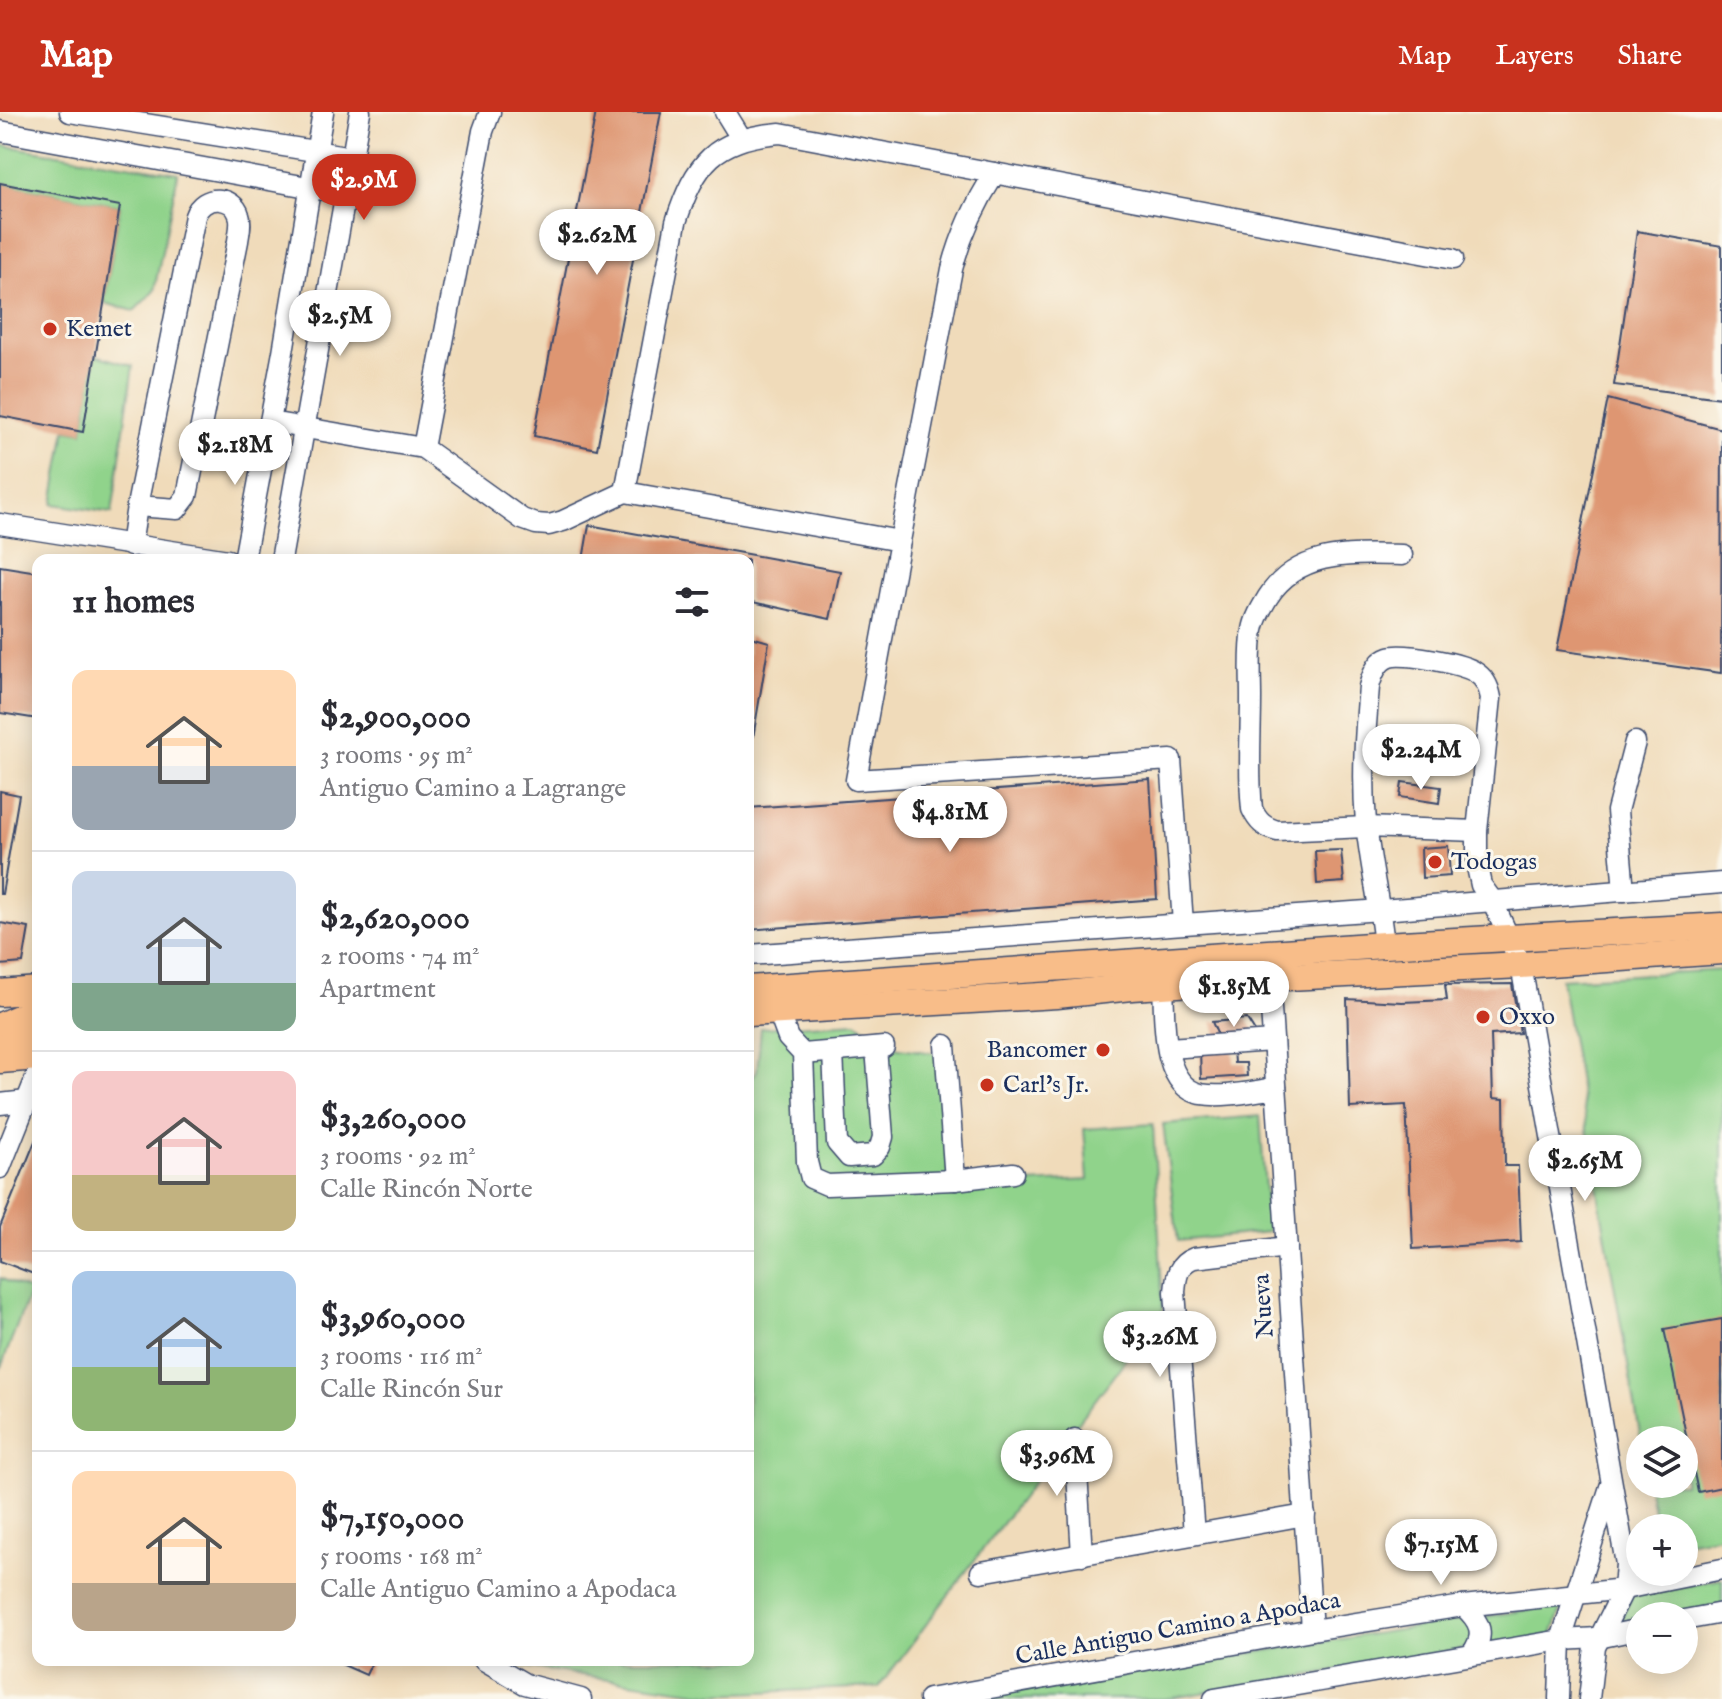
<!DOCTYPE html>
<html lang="en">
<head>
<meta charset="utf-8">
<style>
	body { margin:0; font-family:"IM FELL English",serif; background:#f2f2f3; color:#2b2b33; height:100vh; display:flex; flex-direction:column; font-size:30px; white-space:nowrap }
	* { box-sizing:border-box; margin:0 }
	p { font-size:26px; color:#7c7c81 }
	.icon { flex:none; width:44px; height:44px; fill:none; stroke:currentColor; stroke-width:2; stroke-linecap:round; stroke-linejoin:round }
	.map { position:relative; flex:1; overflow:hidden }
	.drawer { position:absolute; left:32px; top:442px; width:722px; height:1112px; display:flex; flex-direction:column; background:#fff; border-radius:16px; box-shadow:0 4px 20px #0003 }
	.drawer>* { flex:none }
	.tools { position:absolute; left:1626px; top:1314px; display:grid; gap:16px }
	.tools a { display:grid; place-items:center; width:72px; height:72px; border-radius:50%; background:#fff; box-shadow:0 4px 20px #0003; font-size:40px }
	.price { position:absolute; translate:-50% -68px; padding:0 18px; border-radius:28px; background:#fff; color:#222; font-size:26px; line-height:52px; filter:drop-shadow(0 2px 4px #0008) }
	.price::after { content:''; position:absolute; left:50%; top:48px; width:24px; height:18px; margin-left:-12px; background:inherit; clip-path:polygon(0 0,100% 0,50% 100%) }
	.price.on { background:#c8321e; color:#fff }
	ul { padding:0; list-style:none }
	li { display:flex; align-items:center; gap:24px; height:200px; padding:0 40px }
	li+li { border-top:2px solid #e1e1e2 }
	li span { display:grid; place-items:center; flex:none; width:224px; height:160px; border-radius:16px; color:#555 }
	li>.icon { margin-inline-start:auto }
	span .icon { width:96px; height:96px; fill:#fffc; stroke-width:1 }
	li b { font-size:34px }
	h2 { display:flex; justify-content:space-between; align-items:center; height:96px; padding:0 40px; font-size:34px }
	header { display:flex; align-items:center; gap:48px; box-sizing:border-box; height:112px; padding:0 40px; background:#c8321e; color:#fff }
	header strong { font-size:38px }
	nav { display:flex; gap:44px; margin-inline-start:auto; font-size:28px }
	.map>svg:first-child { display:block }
	.green { fill:#90d38b; stroke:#568174; stroke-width:2 }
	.building { fill:#de9672 }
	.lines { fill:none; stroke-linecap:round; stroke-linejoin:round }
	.minor-casing { stroke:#3b496c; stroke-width:23 }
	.major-casing { stroke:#3b496c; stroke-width:29 }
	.minor { stroke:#fff; stroke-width:20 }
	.major { stroke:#f8bd89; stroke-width:26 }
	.poi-dot { fill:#c8321e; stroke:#fbf7ec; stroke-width:3 }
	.labels { text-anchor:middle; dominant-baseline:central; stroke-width:6; stroke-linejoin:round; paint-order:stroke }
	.poi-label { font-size:24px; fill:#1b2f5e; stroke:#fbf7ec; text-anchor:start }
	.street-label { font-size:24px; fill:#1b2f5e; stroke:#fbf7ec }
</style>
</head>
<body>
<header>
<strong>Map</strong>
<nav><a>Map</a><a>Layers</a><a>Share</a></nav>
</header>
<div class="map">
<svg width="1722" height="1587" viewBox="0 0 1722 1587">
	<rect width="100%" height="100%" fill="#fbf7ec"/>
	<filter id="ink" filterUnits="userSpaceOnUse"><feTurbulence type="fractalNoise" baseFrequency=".0125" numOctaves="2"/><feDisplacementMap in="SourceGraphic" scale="16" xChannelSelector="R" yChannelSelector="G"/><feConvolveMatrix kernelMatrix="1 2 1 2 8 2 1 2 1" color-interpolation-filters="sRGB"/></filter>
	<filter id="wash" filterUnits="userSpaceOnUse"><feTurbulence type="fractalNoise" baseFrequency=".006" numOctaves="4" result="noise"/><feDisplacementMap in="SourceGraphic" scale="32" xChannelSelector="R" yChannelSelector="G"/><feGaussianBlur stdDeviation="1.8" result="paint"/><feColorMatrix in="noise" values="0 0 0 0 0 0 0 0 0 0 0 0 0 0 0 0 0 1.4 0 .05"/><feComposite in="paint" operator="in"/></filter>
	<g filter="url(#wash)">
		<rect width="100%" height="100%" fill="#f0dbba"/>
		<g class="green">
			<path d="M0 33 178 61 154 179 134 199 104 191 120 94 0 71Z"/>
			<path d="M95 243 133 254 112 401 53 392 66 317 83 320Z"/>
			<path d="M1722 858V1424L1684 1430V1416H1656L1648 1372H1684V1328H1641L1561 867Z"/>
			<path d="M857 910 887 934 940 942 950 1075 1088 1068 1084 1017 1153 1012 1163 1198 879 1575 712 1582 513 1553 507 1548H748V969L757 959 761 916Z"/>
			<path d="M1260 1004 1268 1120 1178 1129 1163 1012Z"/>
			<path d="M0 1166 30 1179 0 1258Z"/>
			<path d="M1722 1467V1493L1664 1504H1640V1508L1618 1512 1632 1484Z"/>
			<path d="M1563 1492 1552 1523 1489 1535V1513L1484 1505Z"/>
			<path d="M1462 1508 1478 1521 1470 1536 1166 1587H959Z"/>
		</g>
		<g id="blocks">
			<g class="building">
				<path d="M596 0H661L597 337 534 324Z"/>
				<path d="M0 71 120 94 83 320 0 304Z"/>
				<path d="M1637 119 1722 134V286L1614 273Z"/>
				<path d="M1608 287 1722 317 1721 561 1557 538Z"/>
				<path d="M589 413 840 459 830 507 748 489V448H583Z"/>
				<path d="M0 454 38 460V607L0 601Z"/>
				<path d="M748 524 769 530 750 644H748Z"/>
				<path d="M1150 667 1157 787 748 818V696Z"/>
				<path d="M1402 670 1441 675 1439 691 1400 685Z"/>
				<path d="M0 679 19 683 2 782H0Z"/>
				<path d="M1448 734 1450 764 1422 766 1421 736Z"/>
				<path d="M1341 738 1344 770 1317 772 1315 739Z"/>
				<path d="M0 811 29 816 23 851 0 853Z"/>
				<path d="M1512 872 1520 921 1491 923 1493 986 1504 987 1505 1054H1518L1521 1130 1413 1137 1406 993 1350 996 1347 887 1402 890 1447 888 1445 873Z"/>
				<path d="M1247 907 1257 923 1219 926 1212 910Z"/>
				<path d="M1233 937 1234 951H1246L1247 964 1201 967 1200 939Z"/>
				<path d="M38 1022V1158L36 1163 0 1149V1115Z"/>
				<path d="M1722 1207V1375L1698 1380 1664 1217Z"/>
				<path d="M332 1548H373L366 1563Z"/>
			</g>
		</g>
	</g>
	<g filter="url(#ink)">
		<use href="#blocks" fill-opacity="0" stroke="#3b496c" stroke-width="2"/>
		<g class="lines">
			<defs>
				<g id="minor">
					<path d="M70 0 352 45"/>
					<path d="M725 0 741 26"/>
					<path d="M0 19 346 82"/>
					<path d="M270 310 423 336 522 407 536 412 549 413 563 409 625 380 900 429 856 668 1171 648 1183 811"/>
					<path d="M423 336 483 19 490 0"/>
					<path d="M625 380 676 110C695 51 715 26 780 21L1453 147"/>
					<path d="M0 412 228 448"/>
					<path d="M900 429 952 157C961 122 975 92 995 61"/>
					<path d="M131 434 137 394 195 104C203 81 234 84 239 103 242 111 239 121 238 129L187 384 177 397 137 394"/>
					<path d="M1402 443C1352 442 1298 438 1268 485 1262 495 1255 506 1253 518 1249 540 1251 564 1251 586 1251 622 1248 660 1252 697 1258 710 1264 715 1277 719L1366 715 1477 719"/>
					<path d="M244 448 283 240 323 0"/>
					<path d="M281 448 360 0"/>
					<path d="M1624 779 1617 699 1635 630"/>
					<path d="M1384 833C1380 792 1370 752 1366 711 1362 665 1365 620 1369 575 1372 563 1377 549 1389 545 1403 540 1464 552 1475 560 1485 566 1489 575 1491 586L1477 719V755L1481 773 1492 788 1521 853 1626 1452 1624 1477 1595 1535 1589 1587"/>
					<path d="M748 843 1381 798 1722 771"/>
					<path d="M1269 866 1312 1518"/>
					<path d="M1163 873C1165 905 1160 974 1201 982 1225 986 1253 979 1276 976"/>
					<path d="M778 899 788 926 803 942 807 1050 811 1066 827 1073 955 1068"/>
					<path d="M945 933 955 1068 1013 1061"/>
					<path d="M1168 936 1273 929"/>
					<path d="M833 940 837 1031 849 1045 873 1043 880 1035 883 1025 876 936"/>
					<path d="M803 942 884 935"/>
					<path d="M0 992 27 989"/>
					<path d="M0 1056 38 961"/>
					<path d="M1075 1327 1082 1443"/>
					<path d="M1194 1422 1175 1180C1176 1164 1178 1152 1194 1146L1287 1135"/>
					<path d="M981 1460 1305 1403"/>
					<path d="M1463 1494C1481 1510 1486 1523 1471 1543"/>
					<path d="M1684 1508 1722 1501"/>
					<path d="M484 1548 525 1572 581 1587"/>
					<path d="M929 1587 1312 1518 1463 1494 1624 1477 1722 1457"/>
					<path d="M1214 1587 1561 1528 1598 1526 1640 1517"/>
					<path d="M1559 1587 1561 1528 1610 1375"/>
				</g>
				<g id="major">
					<path d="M748 877 1384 833 1722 814"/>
					<path d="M0 881 38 878"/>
					<path d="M748 901 1057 883 1132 875 1269 866 1521 853 1722 839"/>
					<path d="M0 914 30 901 38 893"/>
					<path d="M0 937 38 923"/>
					<path d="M0 948 38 945"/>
				</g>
			</defs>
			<use href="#minor" class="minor-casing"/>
			<use href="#major" class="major-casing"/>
			<use href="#minor" class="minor"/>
			<use href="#major" class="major"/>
		</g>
	</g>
	<g class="poi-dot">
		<circle cx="50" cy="217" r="8"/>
		<circle cx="1435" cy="750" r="8"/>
		<circle cx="1483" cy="905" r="8"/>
		<circle cx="1103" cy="938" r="8"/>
		<circle cx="987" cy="973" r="8"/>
	</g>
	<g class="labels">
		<g class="poi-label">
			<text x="66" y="217">Kemet</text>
			<text x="1451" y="750">Todogas</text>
			<text x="1499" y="905">Oxxo</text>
			<text x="1087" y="938" text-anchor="end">Bancomer</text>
			<text x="1003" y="973">Carl's Jr.</text>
		</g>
		<g class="street-label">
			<text transform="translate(1264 1194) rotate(-94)">Nueva</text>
			<text transform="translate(1178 1517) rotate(-10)">Calle Antiguo Camino a Apodaca</text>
		</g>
	</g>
</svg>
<div class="tools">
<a><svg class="icon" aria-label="layers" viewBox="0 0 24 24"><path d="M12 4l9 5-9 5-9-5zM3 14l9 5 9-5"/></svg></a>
<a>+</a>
<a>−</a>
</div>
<b class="price on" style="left:364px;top:110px">$2.9M</b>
<b class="price" style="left:597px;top:165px">$2.62M</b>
<b class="price" style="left:340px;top:246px">$2.5M</b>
<b class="price" style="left:235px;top:375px">$2.18M</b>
<b class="price" style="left:1421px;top:680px">$2.24M</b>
<b class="price" style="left:950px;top:742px">$4.81M</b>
<b class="price" style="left:1234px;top:917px">$1.85M</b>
<b class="price" style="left:1585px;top:1091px">$2.65M</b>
<b class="price" style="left:1160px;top:1267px">$3.26M</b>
<b class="price" style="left:1057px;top:1386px">$3.96M</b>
<b class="price" style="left:1441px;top:1475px">$7.15M</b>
<section class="drawer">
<h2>11 homes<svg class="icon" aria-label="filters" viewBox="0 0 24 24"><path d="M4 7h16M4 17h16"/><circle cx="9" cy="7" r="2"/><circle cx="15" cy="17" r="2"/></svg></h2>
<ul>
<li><span style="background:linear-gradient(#ffd9b3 60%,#9aa5b1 0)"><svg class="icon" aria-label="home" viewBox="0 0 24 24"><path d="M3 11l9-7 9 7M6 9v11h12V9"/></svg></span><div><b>$2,900,000</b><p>3 rooms · 95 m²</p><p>Antiguo Camino a Lagrange</p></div></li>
<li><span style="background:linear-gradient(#c9d6e8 70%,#7fa58c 0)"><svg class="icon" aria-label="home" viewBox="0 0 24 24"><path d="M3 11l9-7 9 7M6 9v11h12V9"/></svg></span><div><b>$2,620,000</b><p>2 rooms · 74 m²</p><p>Apartment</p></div></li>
<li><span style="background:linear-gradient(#f6c9c9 65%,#c2b280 0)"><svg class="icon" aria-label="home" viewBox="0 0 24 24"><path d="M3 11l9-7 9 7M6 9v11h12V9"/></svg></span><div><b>$3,260,000</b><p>3 rooms · 92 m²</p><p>Calle Rincón Norte</p></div></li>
<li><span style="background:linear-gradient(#a9c7e8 60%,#8fb573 0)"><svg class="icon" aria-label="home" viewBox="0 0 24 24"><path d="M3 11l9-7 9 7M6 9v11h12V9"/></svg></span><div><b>$3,960,000</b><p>3 rooms · 116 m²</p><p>Calle Rincón Sur</p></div></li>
<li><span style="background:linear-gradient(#ffd9b3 70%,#b9a48a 0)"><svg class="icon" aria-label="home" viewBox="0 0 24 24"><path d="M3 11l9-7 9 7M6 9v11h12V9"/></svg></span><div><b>$7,150,000</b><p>5 rooms · 168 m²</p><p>Calle Antiguo Camino a Apodaca</p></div></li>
</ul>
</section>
</div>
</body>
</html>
